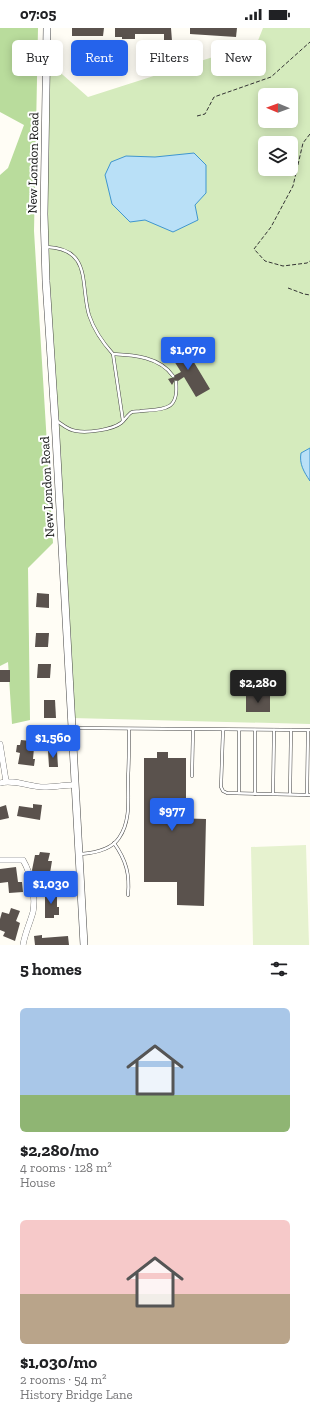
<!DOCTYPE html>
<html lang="en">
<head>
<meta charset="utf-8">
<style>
	body { margin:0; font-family:"Zilla Slab",serif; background:#f2f2f2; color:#202124; height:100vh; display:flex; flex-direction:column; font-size:15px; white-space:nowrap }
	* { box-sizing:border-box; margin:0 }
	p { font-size:13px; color:#757577 }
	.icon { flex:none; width:22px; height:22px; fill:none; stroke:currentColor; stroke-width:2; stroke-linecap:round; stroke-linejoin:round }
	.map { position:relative; height:917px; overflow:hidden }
	.sheet { display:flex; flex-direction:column; background:#fff; flex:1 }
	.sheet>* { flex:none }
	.guide { position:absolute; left:12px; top:12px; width:286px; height:36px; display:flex; gap:8px }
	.needle { width:26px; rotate:271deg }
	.buttons { position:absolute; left:258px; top:60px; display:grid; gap:8px }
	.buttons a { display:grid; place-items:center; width:40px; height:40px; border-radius:6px; background:#fff; box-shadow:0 2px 10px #0003; font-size:20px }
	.price { position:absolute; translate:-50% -34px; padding:0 9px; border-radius:4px; background:#2563eb; color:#fff; font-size:13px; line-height:26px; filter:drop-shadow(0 1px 2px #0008) }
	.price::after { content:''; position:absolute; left:50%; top:24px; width:12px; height:9px; margin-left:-6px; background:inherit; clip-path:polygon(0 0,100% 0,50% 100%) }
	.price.active { background:#222; color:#fff }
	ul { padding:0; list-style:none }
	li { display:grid; align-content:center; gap:8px; height:212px; padding:0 20px }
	li span { display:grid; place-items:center; height:124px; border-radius:6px; color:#555 }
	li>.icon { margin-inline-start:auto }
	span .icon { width:72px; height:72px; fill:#fffc; stroke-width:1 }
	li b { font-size:17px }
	h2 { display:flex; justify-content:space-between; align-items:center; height:48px; padding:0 20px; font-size:17px }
	.chip { padding:0 14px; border-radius:6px; background:#fff; box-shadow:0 2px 10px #0003; font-size:14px; line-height:36px }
	.chip.active { background:#2563eb; color:#fff }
	.status { display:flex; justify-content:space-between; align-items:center; height:28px; padding:0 20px; background:#fff; direction:ltr }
	.status svg { height:11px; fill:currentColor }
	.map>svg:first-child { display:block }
	.green { fill:#d5ebbd; fill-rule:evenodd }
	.forest { fill:#b9dc9c }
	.pitch { fill:#e6f2cf }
	.water { fill:#b9e0f7; stroke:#3f96cf }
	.building { fill:#5a524d }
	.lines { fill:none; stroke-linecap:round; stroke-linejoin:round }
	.service-casing { stroke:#444; stroke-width:3.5 }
	.minor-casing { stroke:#444; stroke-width:6 }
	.tertiary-casing { stroke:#444; stroke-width:8 }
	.path { stroke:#333; stroke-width:1; stroke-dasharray:4 2; stroke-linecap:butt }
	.service { stroke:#fff; stroke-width:2.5 }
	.minor { stroke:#fff; stroke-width:5.5 }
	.tertiary { stroke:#fff; stroke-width:7 }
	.labels { text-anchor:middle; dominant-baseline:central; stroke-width:4; stroke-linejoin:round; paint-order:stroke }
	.street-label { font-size:13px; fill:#111; stroke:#fff }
</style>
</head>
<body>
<div class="status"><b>07:05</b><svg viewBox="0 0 49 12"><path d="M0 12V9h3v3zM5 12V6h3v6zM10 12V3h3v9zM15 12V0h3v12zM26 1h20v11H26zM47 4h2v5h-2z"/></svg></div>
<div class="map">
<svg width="310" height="917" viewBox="0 0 310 917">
	<rect width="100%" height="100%" fill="#fffdf5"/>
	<path class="green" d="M263 0H310V696L72 690 46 253V32L88 69 257 15ZM265 67H291V93H265ZM265 115H291V141H265Z"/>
	<path class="forest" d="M0 0H38L34 203 53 515 28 540 30 692 12 696 8 634 0 638V147L8 140 24 97 0 84Z"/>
	<path class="pitch" d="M306 817 309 917H253L251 819Z"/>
	<g class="water">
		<path d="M194 125 206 137V165L195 177 198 192 173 204 145 192 130 194 112 176 105 147 111 134 126 128 155 129Z"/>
		<path d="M310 420V453C304 444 299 436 301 425Z"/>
	</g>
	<g class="building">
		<path d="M72 0H104L103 8H72Z"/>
		<path d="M115 0H171L172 13H164V6H135V11H122V9H115Z"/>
		<path d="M190 0H237L236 9 190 6Z"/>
		<path d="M183 316 210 361 196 369 184 349 178 353 175 352 172 357 168 351 171 350H174L175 347 181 344 169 325Z"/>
		<path d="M37 565 49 566V580L36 579Z"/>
		<path d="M36 605H49L48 619H35Z"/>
		<path d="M38 636H51L50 650H37Z"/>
		<rect x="0" y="642" width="10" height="12"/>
		<rect x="246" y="668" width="24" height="16"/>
		<path d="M44 672H55L56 690H44Z"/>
		<path d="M21 712 31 713 30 719 34 720 33 731H35L34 738 18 736 20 725 16 724 17 717H20Z"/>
		<path d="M48 723H57L58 739H49Z"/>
		<path d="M157 724H168V730H186V775H172V790L206 791 204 878 177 877V854H144V730H157Z"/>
		<path d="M33 776 42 777 40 792 17 788 19 778 33 780Z"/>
		<path d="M6 777 9 790 0 792V779Z"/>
		<path d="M40 824 50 825 48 833H52L47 863 37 861 32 842 35 827H39Z"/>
		<path d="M16 839 18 854H22L23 864 9 865 8 854 0 855V841Z"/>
		<path d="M45 864H57V879H59V887H54V890H45Z"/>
		<path d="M11 880 20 883 16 893 20 895 15 913 3 908 5 904 0 902V891L2 884 9 886Z"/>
		<path d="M42 907V910L68 908 69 917H35L34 908Z"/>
	</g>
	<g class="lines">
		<defs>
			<g id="service">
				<path d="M47 219C92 221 80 256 89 287 94 302 103 315 113 326 134 327 160 329 173 348"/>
				<path d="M113 326 123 393"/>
				<path d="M57 393C63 397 68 402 76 403 87 405 112 402 121 395 125 392 128 386 132 384 134 383 139 384 141 383 164 381 179 383 176 354"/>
				<path d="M73 700 310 702"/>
				<path d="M223 702 221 759 223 763 227 765 310 767"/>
				<path d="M192 748 193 702"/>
				<path d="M239 765V702"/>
				<path d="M255 766V702"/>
				<path d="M273 766 274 702"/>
				<path d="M290 766 291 702"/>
				<path d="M307 767 308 702"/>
				<path d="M114 815C126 832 130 846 128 867"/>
				<path d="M81 826C94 825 111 822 119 810 131 793 128 770 128 750 129 734 129 717 129 701"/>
			</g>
			<g id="minor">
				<path d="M0 716 6 753"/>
				<path d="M0 755C14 751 29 759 44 759 54 759 65 757 75 757"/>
				<path d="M0 832H23C31 846 36 867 33 884 30 895 25 905 23 917"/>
			</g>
			<path id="tertiary" d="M47 0 44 186 46 253 55 391 84 917"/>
		</defs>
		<use href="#service" class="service-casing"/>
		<use href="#minor" class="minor-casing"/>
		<use href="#tertiary" class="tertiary-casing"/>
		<g class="path">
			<path d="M197 88 205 86 214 69 271 49 310 14"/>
			<path d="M310 106 303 115 293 158 271 199 254 221 265 233 283 238 307 235 310 233"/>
			<path d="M288 260 304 266 310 267"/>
		</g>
		<use href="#service" class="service"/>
		<use href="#minor" class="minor"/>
		<use href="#tertiary" class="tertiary"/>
	</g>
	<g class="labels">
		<g class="street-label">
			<text transform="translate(33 135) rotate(-89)">New London Road</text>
			<text transform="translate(47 459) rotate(-93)">New London Road</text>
		</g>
	</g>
</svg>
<div class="buttons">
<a><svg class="needle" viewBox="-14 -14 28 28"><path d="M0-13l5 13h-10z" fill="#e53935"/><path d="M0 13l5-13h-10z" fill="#757577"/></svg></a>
<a><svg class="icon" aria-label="layers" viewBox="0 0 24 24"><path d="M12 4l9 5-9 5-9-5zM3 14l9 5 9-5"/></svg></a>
</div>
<b class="price" style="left:188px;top:343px">$1,070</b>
<b class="price active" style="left:258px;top:676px">$2,280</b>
<b class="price" style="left:53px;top:731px">$1,560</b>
<b class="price" style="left:172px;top:804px">$977</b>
<b class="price" style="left:51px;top:877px">$1,030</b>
<div class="guide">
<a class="chip">Buy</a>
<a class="chip active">Rent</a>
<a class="chip">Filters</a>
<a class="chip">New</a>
</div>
</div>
<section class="sheet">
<h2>5 homes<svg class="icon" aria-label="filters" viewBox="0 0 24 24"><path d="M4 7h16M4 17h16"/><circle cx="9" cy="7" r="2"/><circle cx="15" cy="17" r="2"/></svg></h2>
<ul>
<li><span style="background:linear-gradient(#a9c7e8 70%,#8fb573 0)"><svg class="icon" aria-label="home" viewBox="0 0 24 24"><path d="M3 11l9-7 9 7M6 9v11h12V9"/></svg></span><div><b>$2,280/mo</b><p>4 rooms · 128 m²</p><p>House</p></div></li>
<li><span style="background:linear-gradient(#f6c9c9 60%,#b9a48a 0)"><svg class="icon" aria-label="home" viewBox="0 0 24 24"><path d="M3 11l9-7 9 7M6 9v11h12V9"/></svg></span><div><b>$1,030/mo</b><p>2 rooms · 54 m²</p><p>History Bridge Lane</p></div></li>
</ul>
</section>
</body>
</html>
